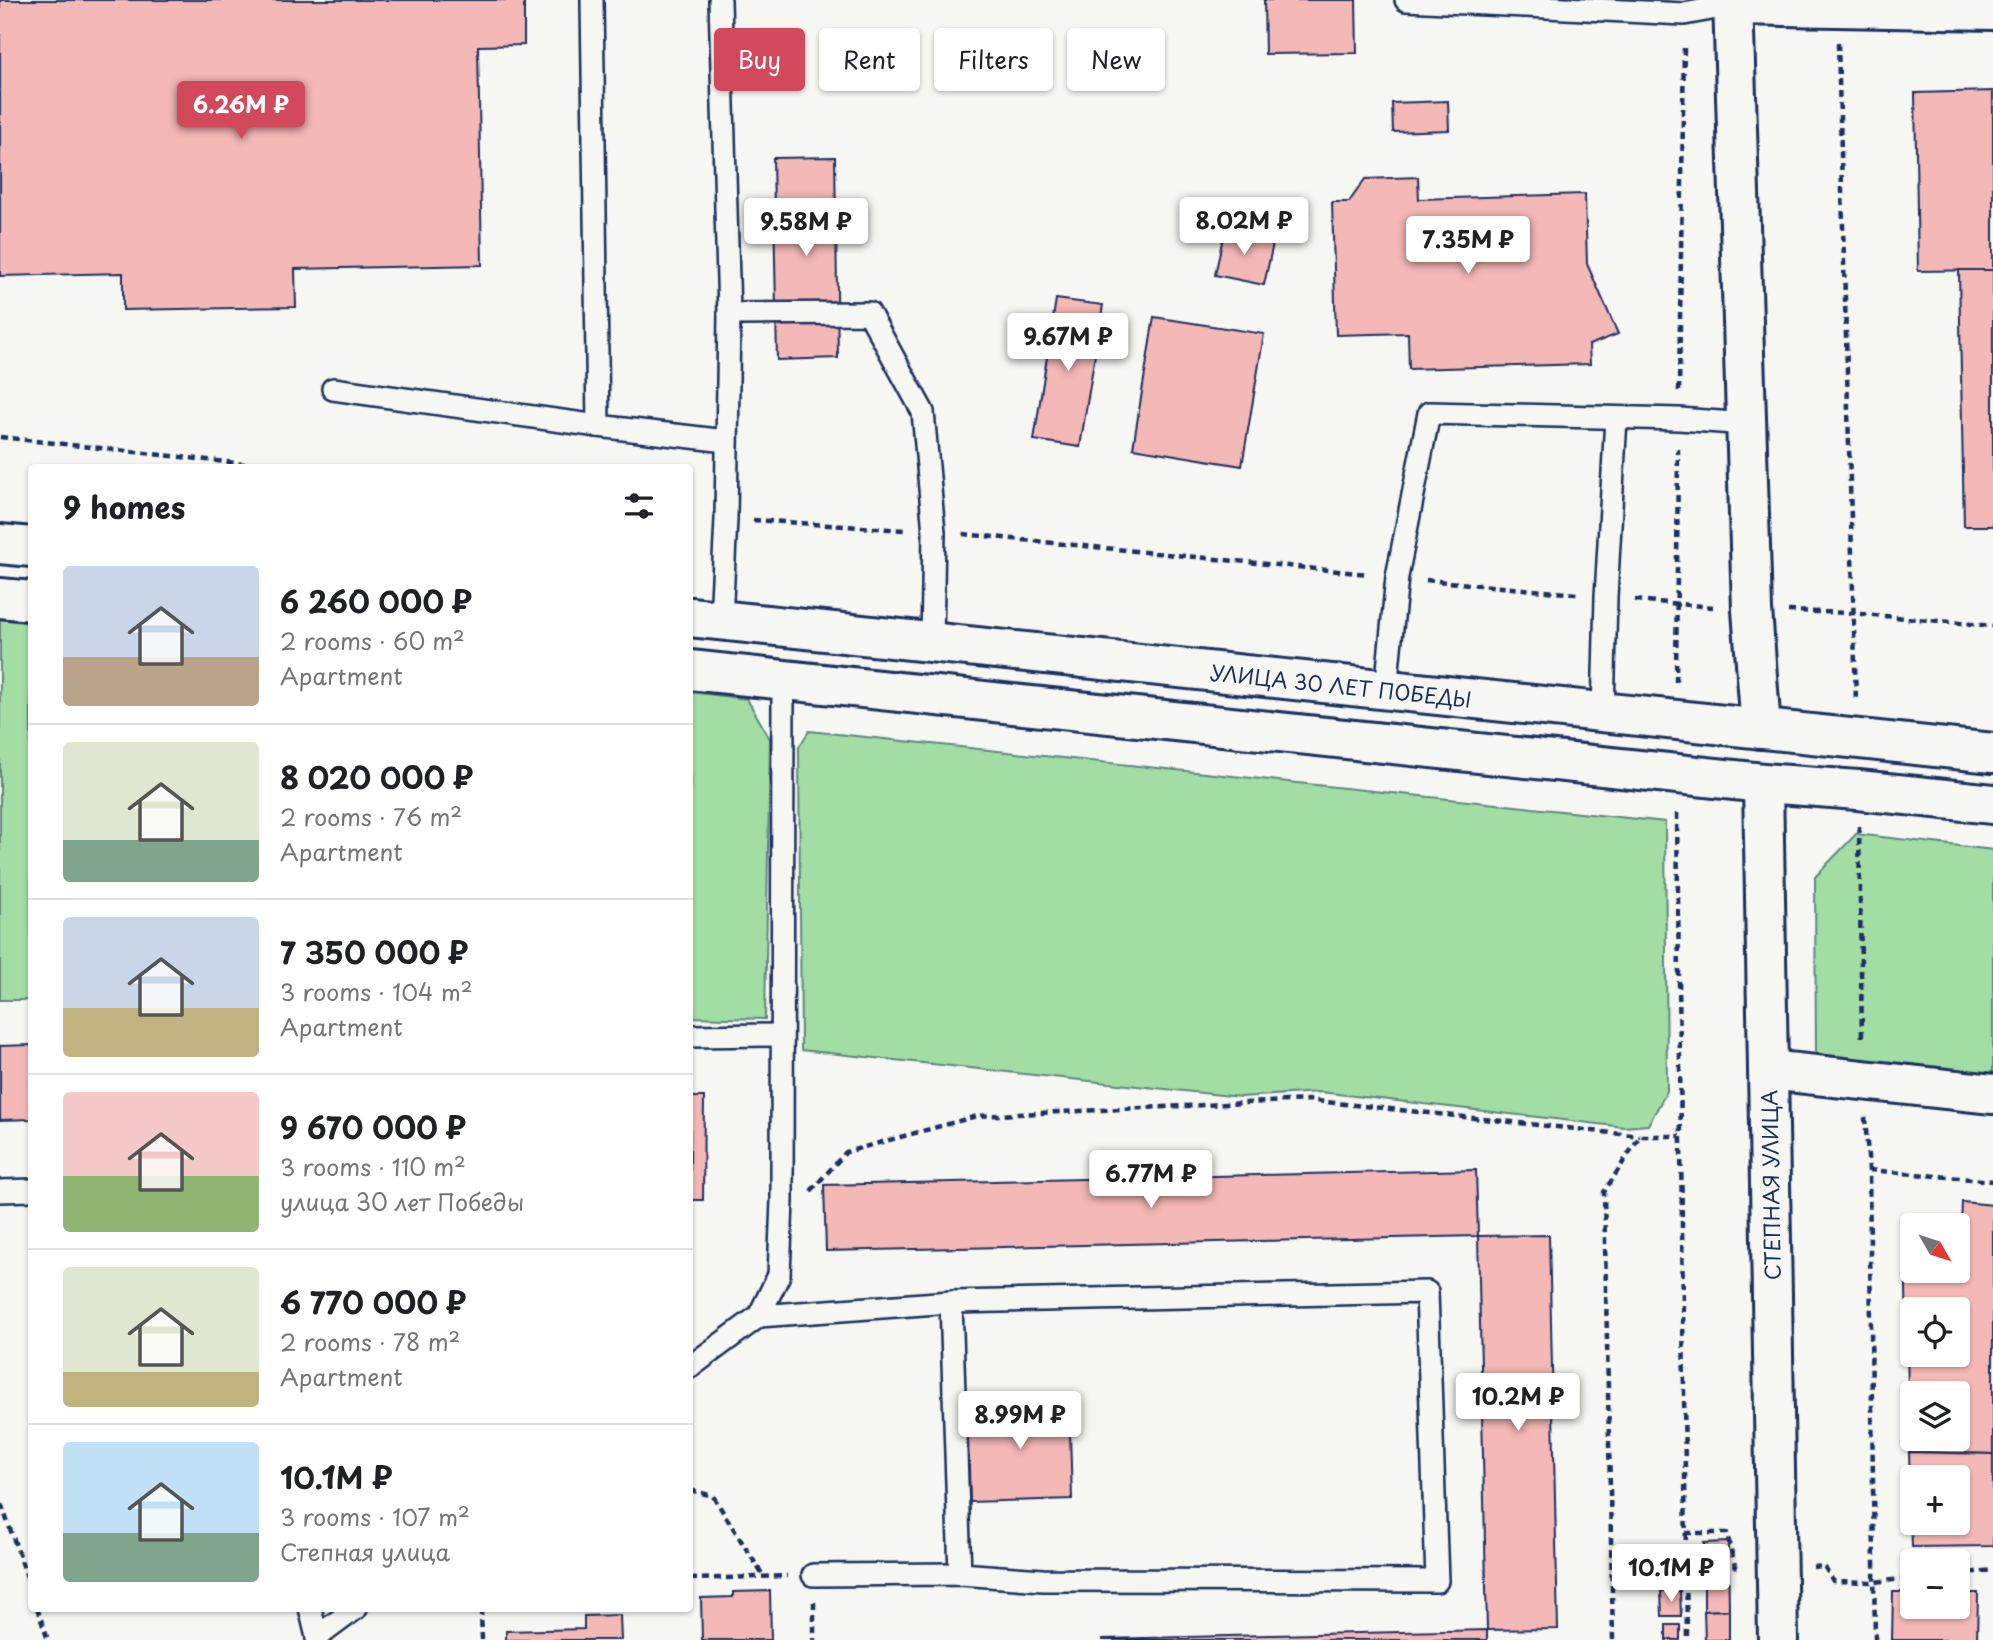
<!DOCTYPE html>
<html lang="en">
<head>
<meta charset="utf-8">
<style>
	body { margin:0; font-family:"Playpen Sans",sans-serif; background:#f6f6f6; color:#202124; height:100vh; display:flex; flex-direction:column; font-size:26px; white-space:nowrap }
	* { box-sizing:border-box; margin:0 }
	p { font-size:23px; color:#757577 }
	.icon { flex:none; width:38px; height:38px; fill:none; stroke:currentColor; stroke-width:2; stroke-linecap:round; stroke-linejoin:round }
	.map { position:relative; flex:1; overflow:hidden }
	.drawer { position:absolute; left:28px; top:464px; width:665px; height:1148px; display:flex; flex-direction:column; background:#fff; border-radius:7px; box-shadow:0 2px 5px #0004 }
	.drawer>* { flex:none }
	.hud { position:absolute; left:714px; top:28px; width:665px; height:63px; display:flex; gap:14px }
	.needle { width:46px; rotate:129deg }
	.fabs { position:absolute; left:1900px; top:1213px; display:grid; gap:14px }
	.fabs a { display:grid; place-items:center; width:70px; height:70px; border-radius:7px; background:#fff; box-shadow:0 2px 5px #0004; font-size:35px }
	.price { position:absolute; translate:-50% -60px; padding:0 16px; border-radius:7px; background:#fff; color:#222; font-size:23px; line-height:46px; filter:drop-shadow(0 2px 4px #0008) }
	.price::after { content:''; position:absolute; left:50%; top:42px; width:21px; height:16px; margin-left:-10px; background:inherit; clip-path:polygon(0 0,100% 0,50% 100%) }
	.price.on { background:#d1495b; color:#fff }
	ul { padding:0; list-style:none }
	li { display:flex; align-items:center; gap:21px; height:175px; padding:0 35px }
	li+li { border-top:2px solid #e0e0e0 }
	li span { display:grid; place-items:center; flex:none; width:196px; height:140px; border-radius:7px; color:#555 }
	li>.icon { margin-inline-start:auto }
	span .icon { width:84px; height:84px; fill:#fffc; stroke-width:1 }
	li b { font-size:30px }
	h2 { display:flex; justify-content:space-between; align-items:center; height:84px; padding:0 35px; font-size:30px }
	.pill { padding:0 24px; border-radius:7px; background:#fff; box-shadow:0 2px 5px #0004; font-size:24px; line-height:63px }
	.pill.on { background:#d1495b; color:#fff }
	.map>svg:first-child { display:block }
	.green { fill:#a2dda4; stroke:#5e8681; stroke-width:2 }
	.building { fill:#f4b8b6; stroke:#1b2f5e; stroke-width:2; fill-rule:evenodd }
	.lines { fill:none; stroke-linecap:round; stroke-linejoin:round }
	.service-casing { stroke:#1b2f5e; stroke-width:26 }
	.minor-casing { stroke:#1b2f5e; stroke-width:44 }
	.tertiary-casing { stroke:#1b2f5e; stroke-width:44 }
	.secondary-casing { stroke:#1b2f5e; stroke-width:44 }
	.path { stroke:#1b2f5e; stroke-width:4.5; stroke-dasharray:7 5; stroke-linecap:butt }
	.service { stroke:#f6f6f2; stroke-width:21 }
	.minor { stroke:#f6f6f2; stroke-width:38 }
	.tertiary { stroke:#f6f6f2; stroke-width:38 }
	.secondary { stroke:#f6f6f2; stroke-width:38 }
	.labels { text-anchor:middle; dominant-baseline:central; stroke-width:6; stroke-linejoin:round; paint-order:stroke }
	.street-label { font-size:21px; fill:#1b2f5e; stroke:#f6f6f2 }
</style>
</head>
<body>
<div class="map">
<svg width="1993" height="1640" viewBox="0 0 1993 1640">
	<rect width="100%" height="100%" fill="#f6f6f2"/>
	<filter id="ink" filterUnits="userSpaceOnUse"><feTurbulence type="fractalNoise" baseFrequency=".0143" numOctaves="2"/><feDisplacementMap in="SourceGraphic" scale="14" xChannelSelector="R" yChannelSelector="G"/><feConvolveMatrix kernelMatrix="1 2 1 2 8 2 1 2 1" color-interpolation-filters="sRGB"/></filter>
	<g filter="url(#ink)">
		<g class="green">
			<path d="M0 619 31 623V1000H0Z"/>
			<path d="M690 692 747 699 770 739 765 1019 690 1017Z"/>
			<path d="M809 731 1665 822 1667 1091 1648 1125 1624 1127 1320 1092 1240 1097 801 1050 799 747Z"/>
			<path d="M1856 834 1993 850V1077L1816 1058 1815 877Z"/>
		</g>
		<g class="building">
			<path d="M0 0H524V45L478 46 482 265 295 269 296 307 123 310V273L0 276Z"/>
			<path d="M1264 0H1356L1357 53 1265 54Z"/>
			<path d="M1993 91V270L1918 271 1915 93Z"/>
			<path d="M1448 101 1449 130 1393 132 1392 103Z"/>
			<path d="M835 157 838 358 777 360 773 158Z"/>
			<path d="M1418 177 1419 199 1585 194 1587 264 1618 334 1589 345 1590 364 1409 369 1408 333 1336 335 1332 202H1349L1365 179Z"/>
			<path d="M1225 228 1274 239 1264 285 1215 275Z"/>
			<path d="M1959 270H1993V526H1964Z"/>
			<path d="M1056 299 1103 305 1080 447 1034 440Z"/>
			<path d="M1154 317 1264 334 1242 466 1133 448Z"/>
			<path d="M32 1045V1119L0 1120V1046Z"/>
			<path d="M690 1097H704L703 1200H690Z"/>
			<path d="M1476 1170 1478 1236 826 1251 824 1185Z"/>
			<path d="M1962 1202 1993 1205V1454L1909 1452 1905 1230H1913V1270H1958V1230L1961 1229ZM1913 1309H1958V1354H1913ZM1913 1393H1958V1438H1913Z"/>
			<path d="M1549 1235 1558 1629 1487 1630 1478 1236Z"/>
			<path d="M1069 1400 1072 1499 970 1502 967 1403Z"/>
			<path d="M1909 1452 1993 1454V1546L1912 1547ZM1913 1477H1958V1522H1913Z"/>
			<path d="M1728 1542 1729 1610 1704 1611V1543Z"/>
			<path d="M770 1591 771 1640H702L701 1598 733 1597V1592Z"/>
			<path d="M1661 1591H1680L1681 1616H1662Z"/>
			<path d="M1893 1592H1913V1606H1958V1593H1978L1977 1640H1892Z"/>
			<path d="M1729 1610V1640H1705L1704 1611Z"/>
			<path d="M620 1615 621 1640H506V1631L584 1629V1616Z"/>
			<rect x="1666" y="1625" width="14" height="15"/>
			<path d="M1487 1630V1640H1103V1639Z"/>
		</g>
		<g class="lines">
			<defs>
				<g id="service">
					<path d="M592 0 598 426 726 441"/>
					<path d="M720 0 729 314 726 519 721 620"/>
					<path d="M1406 0 1684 14 1733 5"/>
					<path d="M729 314 869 313 923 412 934 532 932 642"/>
					<path d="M333 389 598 426"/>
					<path d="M1386 690 1397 577 1429 413 1679 419 1747 424"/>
					<path d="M1603 713 1606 597 1616 418"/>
					<path d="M690 1036 781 1035"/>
					<path d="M0 1191 32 1190"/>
					<path d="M951 1302 960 1574"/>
					<path d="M759 1316 951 1302 1427 1292 1437 1581 1043 1580 960 1574 813 1575"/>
					<path d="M690 1367 759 1316 779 1275 782 1201 783 680"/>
					<path d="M310 1608 317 1637"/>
					<path d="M317 1640V1637L356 1608"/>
				</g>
				<g id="minor">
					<path d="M1733 0 1752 610 1761 729"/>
					<path d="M1733 5 1993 10"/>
					<path d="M1768 1070 1993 1094"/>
				</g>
				<path id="tertiary" d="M1763 783 1778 1640"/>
				<g id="secondary">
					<path d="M0 544 32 547"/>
					<path d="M0 598 32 601"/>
					<path d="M690 617 1993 753"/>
					<path d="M690 670 1763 783 1858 790 1993 804"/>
				</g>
			</defs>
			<use href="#service" class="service-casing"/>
			<use href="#minor" class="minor-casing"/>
			<use href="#tertiary" class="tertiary-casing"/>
			<use href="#secondary" class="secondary-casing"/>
			<g class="path">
				<path d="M1838 43 1856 702"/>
				<path d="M1679 391 1684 43"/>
				<path d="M0 437 271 467"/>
				<path d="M753 520 905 530"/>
				<path d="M963 534 1368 574"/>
				<path d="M1426 580 1577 594"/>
				<path d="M1635 600 1713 607"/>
				<path d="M1788 611 1852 613 1993 626"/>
				<path d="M1676 682 1678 449"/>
				<path d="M1677 813 1687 1640"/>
				<path d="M1859 826 1862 1041"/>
				<path d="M1865 1117 1869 1170 1875 1640"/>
				<path d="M1869 1170 1993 1181"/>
				<path d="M811 1191 846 1152 977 1116 1308 1100 1640 1136"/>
				<path d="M690 1490 713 1496 764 1577"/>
				<path d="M0 1506H2L32 1591"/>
				<path d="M1685 1533H1727L1735 1566 1738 1567"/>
				<path d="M1813 1567 1824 1566 1833 1581 1874 1582 1913 1578"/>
				<path d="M1958 1574 1993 1570"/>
				<path d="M690 1579 787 1576"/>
				<path d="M814 1602V1640"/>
				<path d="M37 1608 48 1640"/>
				<path d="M482 1640 481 1611 486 1608"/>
				<path d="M1613 1640 1604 1192 1640 1136H1680"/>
			</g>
			<use href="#service" class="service"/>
			<use href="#minor" class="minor"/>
			<use href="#tertiary" class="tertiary"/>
			<use href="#secondary" class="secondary"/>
		</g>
	</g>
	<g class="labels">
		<g class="street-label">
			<text transform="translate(1341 685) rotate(6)">УЛИЦА 30 ЛЕТ ПОБЕДЫ</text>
			<text transform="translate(1770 1185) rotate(-91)">СТЕПНАЯ УЛИЦА</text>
		</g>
	</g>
</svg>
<div class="fabs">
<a><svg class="needle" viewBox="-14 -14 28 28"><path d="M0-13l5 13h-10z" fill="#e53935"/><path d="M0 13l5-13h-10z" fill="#757577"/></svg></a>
<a><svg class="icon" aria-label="locate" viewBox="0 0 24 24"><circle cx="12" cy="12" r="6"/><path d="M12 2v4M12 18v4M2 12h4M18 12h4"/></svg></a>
<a><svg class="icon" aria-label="layers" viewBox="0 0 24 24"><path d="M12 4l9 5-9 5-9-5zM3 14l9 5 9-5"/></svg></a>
<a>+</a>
<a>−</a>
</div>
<b class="price on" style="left:241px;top:141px">6.26M ₽</b>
<b class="price" style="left:1244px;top:257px">8.02M ₽</b>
<b class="price" style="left:806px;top:258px">9.58M ₽</b>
<b class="price" style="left:1468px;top:276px">7.35M ₽</b>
<b class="price" style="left:1068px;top:373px">9.67M ₽</b>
<b class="price" style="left:1151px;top:1210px">6.77M ₽</b>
<b class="price" style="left:1518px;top:1433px">10.2M ₽</b>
<b class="price" style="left:1020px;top:1451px">8.99M ₽</b>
<b class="price" style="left:1671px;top:1604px">10.1M ₽</b>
<div class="hud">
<a class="pill on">Buy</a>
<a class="pill">Rent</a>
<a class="pill">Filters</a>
<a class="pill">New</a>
</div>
<section class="drawer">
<h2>9 homes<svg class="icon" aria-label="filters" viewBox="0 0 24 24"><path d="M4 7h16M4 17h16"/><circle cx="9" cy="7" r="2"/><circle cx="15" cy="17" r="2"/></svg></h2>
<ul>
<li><span style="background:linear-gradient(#c9d6e8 65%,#b9a48a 0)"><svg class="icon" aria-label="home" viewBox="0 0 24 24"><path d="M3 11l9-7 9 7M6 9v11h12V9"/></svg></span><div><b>6 260 000 ₽</b><p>2 rooms · 60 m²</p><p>Apartment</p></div></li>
<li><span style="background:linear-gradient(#dfe7d0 70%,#7fa58c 0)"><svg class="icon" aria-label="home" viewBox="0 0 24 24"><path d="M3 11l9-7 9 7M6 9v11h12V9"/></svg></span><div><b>8 020 000 ₽</b><p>2 rooms · 76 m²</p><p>Apartment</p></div></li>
<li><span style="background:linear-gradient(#c9d6e8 65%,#c2b280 0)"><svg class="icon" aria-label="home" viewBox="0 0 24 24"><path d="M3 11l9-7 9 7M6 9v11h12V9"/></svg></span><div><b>7 350 000 ₽</b><p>3 rooms · 104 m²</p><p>Apartment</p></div></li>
<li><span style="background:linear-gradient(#f6c9c9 60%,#8fb573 0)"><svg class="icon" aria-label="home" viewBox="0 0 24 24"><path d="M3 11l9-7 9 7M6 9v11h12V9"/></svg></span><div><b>9 670 000 ₽</b><p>3 rooms · 110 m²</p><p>улица 30 лет Победы</p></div></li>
<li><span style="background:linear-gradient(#dfe7d0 75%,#c2b280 0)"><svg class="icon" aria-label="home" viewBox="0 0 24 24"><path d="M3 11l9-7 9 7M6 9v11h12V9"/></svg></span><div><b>6 770 000 ₽</b><p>2 rooms · 78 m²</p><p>Apartment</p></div></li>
<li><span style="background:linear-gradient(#bfe0f5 65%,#7fa58c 0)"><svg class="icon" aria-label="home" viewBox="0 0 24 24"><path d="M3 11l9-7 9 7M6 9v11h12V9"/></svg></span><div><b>10.1M ₽</b><p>3 rooms · 107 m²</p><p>Степная улица</p></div></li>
</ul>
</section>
</div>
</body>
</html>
